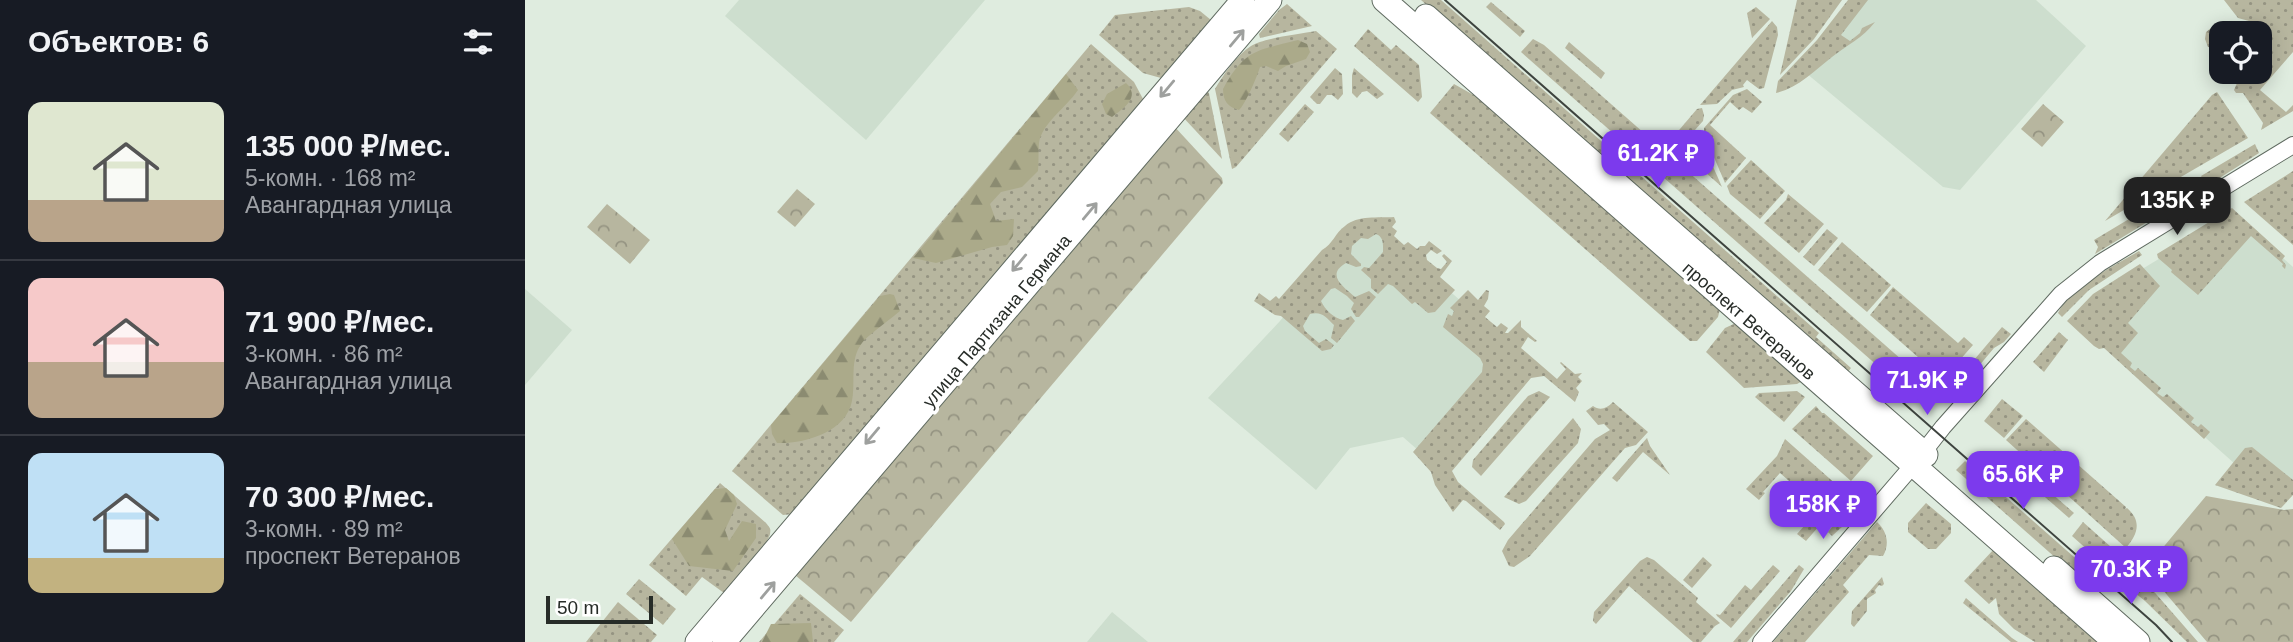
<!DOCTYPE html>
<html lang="ru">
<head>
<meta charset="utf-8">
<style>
	body { margin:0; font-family:Helvetica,sans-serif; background:#242831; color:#f1f3f6; height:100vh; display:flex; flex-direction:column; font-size:26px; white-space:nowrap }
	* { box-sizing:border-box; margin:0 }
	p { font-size:23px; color:#9ea1a6 }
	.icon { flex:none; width:38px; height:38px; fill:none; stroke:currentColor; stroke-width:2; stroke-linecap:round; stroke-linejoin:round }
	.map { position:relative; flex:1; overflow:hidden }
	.side { display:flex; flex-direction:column; background:#171b24; width:525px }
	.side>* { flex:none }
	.tools { position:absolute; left:1684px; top:21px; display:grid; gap:14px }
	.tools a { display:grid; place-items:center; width:63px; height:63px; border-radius:14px; background:#171b24; box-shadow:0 4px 18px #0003; font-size:35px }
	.scale { position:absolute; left:21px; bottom:18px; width:107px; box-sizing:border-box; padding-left:7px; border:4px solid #272c28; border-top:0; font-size:19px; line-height:24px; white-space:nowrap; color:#272c28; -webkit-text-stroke:5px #fff; paint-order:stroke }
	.price { position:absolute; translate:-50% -60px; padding:0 16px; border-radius:14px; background:#7c3aed; color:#fff; font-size:23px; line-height:46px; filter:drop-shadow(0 2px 4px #0008) }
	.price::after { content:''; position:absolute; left:50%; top:42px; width:21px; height:16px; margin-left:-10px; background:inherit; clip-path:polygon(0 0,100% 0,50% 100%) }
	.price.current { background:#222; color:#fff }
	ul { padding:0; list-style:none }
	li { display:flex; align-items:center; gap:21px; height:175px; padding:0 28px }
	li+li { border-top:2px solid #363941 }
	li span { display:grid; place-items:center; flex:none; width:196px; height:140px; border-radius:14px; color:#555 }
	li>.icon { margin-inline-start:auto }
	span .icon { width:84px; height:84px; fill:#fffc; stroke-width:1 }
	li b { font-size:30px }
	h2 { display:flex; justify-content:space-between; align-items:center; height:84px; padding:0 28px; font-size:30px }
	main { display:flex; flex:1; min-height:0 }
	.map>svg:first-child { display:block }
	.built { fill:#cddece }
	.grass { fill:url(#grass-dots) }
	.forest { fill:url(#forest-firs) }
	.park { fill:url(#park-crowns) }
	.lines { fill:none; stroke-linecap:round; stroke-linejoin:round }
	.street-casing { stroke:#5f6a60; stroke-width:18 }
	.secondary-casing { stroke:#5f6a60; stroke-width:25 }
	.street { stroke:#fff; stroke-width:16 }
	.secondary { stroke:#fff; stroke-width:23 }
	.tram { stroke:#3e443f; stroke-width:2 }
	.oneway { stroke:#9ea09e }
	.labels { text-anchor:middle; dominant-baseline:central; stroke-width:7; stroke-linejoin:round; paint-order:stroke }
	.street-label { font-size:18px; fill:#272c28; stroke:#fff }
</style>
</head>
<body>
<main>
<section class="side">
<h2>Объектов: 6<svg class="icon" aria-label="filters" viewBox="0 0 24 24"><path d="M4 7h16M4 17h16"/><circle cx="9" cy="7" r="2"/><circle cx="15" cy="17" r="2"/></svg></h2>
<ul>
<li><span style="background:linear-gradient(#dfe7d0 70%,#b9a48a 0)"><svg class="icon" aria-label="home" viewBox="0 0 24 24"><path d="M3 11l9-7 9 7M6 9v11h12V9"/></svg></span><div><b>135 000 ₽/мес.</b><p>5-комн. · 168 m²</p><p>Авангардная улица</p></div></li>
<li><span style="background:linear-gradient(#f6c9c9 60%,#b9a48a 0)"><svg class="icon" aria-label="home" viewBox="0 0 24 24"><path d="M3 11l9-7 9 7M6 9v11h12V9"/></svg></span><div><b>71 900 ₽/мес.</b><p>3-комн. · 86 m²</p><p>Авангардная улица</p></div></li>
<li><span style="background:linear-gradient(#bfe0f5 75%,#c2b280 0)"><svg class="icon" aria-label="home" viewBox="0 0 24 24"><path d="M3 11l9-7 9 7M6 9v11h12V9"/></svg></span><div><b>70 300 ₽/мес.</b><p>3-комн. · 89 m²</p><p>проспект Ветеранов</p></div></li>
</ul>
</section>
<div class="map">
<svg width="1768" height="642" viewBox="0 0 1768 642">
	<defs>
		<pattern id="grass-dots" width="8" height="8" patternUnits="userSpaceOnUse" patternTransform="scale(1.75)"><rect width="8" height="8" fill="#b7b69f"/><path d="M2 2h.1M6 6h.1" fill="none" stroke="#959482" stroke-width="1.8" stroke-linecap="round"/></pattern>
		<pattern id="forest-firs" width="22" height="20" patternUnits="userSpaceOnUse" patternTransform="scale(1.75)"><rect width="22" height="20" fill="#abaa8a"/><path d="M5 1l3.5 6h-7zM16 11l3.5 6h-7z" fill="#8b8b71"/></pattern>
		<pattern id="park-crowns" width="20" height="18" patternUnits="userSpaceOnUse" patternTransform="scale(1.75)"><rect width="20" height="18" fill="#b7b69f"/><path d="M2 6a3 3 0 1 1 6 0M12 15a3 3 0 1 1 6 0" fill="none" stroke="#959482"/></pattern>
	</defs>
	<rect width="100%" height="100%" fill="#dfecdf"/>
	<g class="built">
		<path d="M214 0H460L341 140 200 16Z"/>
		<path d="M1334 0H1511L1561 46 1435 190 1418 187 1275 68Z"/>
		<path d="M1708 214 1768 267V493L1757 506 1550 321 1571 297Z"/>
		<path d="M841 218 992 350 902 458 878 437 825 448 791 490 683 398 755 321Z"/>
		<path d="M0 289 47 330 0 385Z"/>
		<path d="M587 612 623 642H562Z"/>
	</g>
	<g class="grass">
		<path d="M896 0H916L1294 333 1291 337 1326 368 1322 373Z"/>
		<path d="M1272 0H1317L1289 39 1255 75Z"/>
		<path d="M1323 0H1343L1316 35 1325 41 1335 33 1337 28 1350 22C1338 38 1322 45 1307 57 1289 71 1273 88 1251 93L1253 81 1292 40Z"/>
		<path d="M1699 0H1768V52L1735 90 1761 112 1768 105V111L1736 130 1738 123 1718 93H1711L1709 90 1712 83 1704 72H1734V33H1722L1724 21 1713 18Z"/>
		<path d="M966 2 1000 31 995 37 961 7Z"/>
		<path d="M762 4 787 26 735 38 734 34 754 10Z"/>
		<path d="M664 7 675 11 686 20 636 78 618 73 574 35 590 15Z"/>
		<path d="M1231 7 1245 19 1227 38 1222 13Z"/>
		<path d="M1247 21 1252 27 1253 35 1239 88 1234 89 1222 80 1218 85 1219 87 1207 90 1192 104 1175 105Z"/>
		<path d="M1686 28 1714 33H1696V59L1688 48 1683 47 1680 39 1681 32Z"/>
		<path d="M843 29 866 50 871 45 894 65 897 97 893 102 829 46Z"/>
		<path d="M791 31 812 49 711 167 707 169 690 89C698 75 712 55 726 46 738 38 775 34 791 31Z"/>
		<path d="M1008 39 1019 45 1410 389 1396 404 996 52Z"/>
		<path d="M1044 42 1080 73 1076 79 1040 48Z"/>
		<path d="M566 44 609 82 618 99 268 514 258 515 207 471Z"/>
		<path d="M810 68 817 74 818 94 813 100 807 95H802L795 104H792L785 97Z"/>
		<path d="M829 68 859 94 852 99 842 91 837 92 832 98 827 93V75Z"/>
		<path d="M929 84 961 102 1195 309 1193 317 1172 341H1165L905 113Z"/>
		<path d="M679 88 684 93 697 159 656 115Z"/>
		<path d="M1222 89 1237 102 1227 113 1218 107 1214 110 1205 102 1185 125 1221 158 1200 183 1179 134V128L1208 95Z"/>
		<path d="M1692 92 1723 138 1580 221 1687 95Z"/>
		<path d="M780 104 789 112 763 142 754 134Z"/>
		<path d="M1177 108 1179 115 1178 121 1153 149 1148 144 1149 136 1172 109Z"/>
		<path d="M1171 134 1175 137 1197 187 1155 150Z"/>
		<path d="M1730 144 1734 153 1682 186 1676 176Z"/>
		<path d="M1226 160 1260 191 1235 219 1205 194 1202 186Z"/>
		<path d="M1768 171V245L1719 202Z"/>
		<path d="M1664 183 1670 193 1570 254 1573 247 1569 240Z"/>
		<path d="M1263 194 1299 224 1274 253 1239 223 1261 200Z"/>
		<path d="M1707 208 1760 256 1757 260 1761 265 1760 269 1757 266 1758 264 1726 236 1673 295 1646 272 1647 270 1633 258 1632 254Z"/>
		<path d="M869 217 871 222 867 227 872 231 869 236 879 245 883 242 892 249 895 246H900L904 241 917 251 912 254 906 250 901 255 902 260 912 268 916 269 922 262 917 256 919 254 927 261 915 277 930 290 910 312 903 313 890 302 887 304 868 286 863 284 853 294 846 288V279L836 270 839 267 844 268 858 252C858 245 859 237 851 234L843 239 836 238 827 246 826 254 836 264V266L831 267 821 263C800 275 819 287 830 297L844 291 851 297 834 317H831L826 309 829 303 822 296 810 288 806 289 796 301C800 310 809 318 818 320L826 316 830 321 812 343 806 338 809 325C801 317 797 311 785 314L778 326 780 331 794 343 801 339 809 345 806 349 797 351 756 316 750 315 729 301 734 293 745 301 751 296 754 299 797 250C808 244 810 233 820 226 832 215 854 218 869 217Z"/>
		<path d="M1302 229 1313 238 1289 266 1278 257Z"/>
		<path d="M1317 242 1366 285 1342 312 1293 270Z"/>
		<path d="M1614 251 1617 255 1564 290 1537 317 1533 313C1546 287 1589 266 1614 251Z"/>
		<path d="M1615 264 1635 286 1603 323 1613 333 1596 353 1607 363 1605 367 1610 371 1613 368 1636 388 1632 393 1638 397 1642 394 1669 418 1666 422 1673 427 1676 424 1685 432 1679 439 1579 348 1574 349 1569 346 1542 321 1568 294Z"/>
		<path d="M1368 287 1433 343 1439 337 1448 345 1418 379 1345 315Z"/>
		<path d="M943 290 953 300 961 290 964 291 963 299 959 306 965 311 960 317 972 327 976 323 983 328 980 333H983L996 320V327L1012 341 1010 342 1003 337 996 348 1032 379 1041 369 1035 363 1036 362 1050 374 1057 373 1053 377 1057 381 1051 388 1054 392 1050 402 1019 376 1006 378 927 471 933 482 979 522 980 524 975 530 941 501 938 500 928 512 910 485 906 472 888 452 957 372 958 364 955 358 918 327 923 314 927 316 929 311 925 308Z"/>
		<path d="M1211 323 1279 380 1272 384 1219 388 1181 352 1200 328Z"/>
		<path d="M1477 327 1486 334 1479 342 1469 348 1432 392 1426 387Z"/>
		<path d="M1534 332 1543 340 1519 372 1508 362Z"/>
		<path d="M1014 391 1025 397 956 476 947 467 948 460 1003 396Z"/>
		<path d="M1272 391 1280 397 1259 422 1230 397 1234 393Z"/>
		<path d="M1477 399 1498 416 1479 438 1459 421Z"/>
		<path d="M1088 402 1123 432 1111 445 1100 448 1005 556 989 567 984 566 977 551 983 540 1070 439 1085 430 1079 424 1073 425 1061 411 1068 406C1075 411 1081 409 1088 402Z"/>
		<path d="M1291 406 1297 413H1299L1348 456 1326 481 1267 429Z"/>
		<path d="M1048 418 1056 429 1053 443 1001 501 994 504 979 497Z"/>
		<path d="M1501 419 1601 507 1600 509 1602 508C1617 521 1613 534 1601 548L1481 440Z"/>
		<path d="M1122 438 1125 446 1145 475 1118 452 1092 482 1087 478Z"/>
		<path d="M1260 439 1322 494 1281 541 1272 534 1295 508 1255 473 1238 492 1240 493 1234 500 1221 489 1252 456Z"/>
		<path d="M1727 447 1768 480V495L1756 508 1690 485 1720 448Z"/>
		<path d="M1440 461 1557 564 1571 577 1560 578 1549 574 1431 470Z"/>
		<path d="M1493 464 1549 513 1544 518 1488 469Z"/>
		<path d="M195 483 241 523C245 528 246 528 245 534 242 547 209 581 199 593L177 577 161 596 124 565Z"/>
		<path d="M1401 503 1426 524V533L1411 549H1403L1383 532V523Z"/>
		<path d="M1326 504H1332L1339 507 1307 536 1303 532Z"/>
		<path d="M1352 522C1362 531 1365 544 1358 556L1344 555 1318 585 1324 592 1280 642H1248Z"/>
		<path d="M1558 522 1595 555 1583 568 1547 536Z"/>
		<path d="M1470 548 1576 642H1510L1489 629 1474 614 1471 598 1464 604 1439 581Z"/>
		<path d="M1122 557 1129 560 1173 598 1171 602 1195 623 1190 626 1176 642H1168L1104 586 1071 624 1068 621 1069 612 1115 561Z"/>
		<path d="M1178 557 1187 565 1167 588 1158 580Z"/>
		<path d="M1248 565 1255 571 1206 628 1192 616 1191 614 1195 615 1220 585 1226 590Z"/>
		<path d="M1274 565 1279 569 1266 591 1222 642H1208Z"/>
		<path d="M1611 571 1673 642H1662L1620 601 1599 584Z"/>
		<path d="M1357 577 1359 584 1357 586 1354 585 1350 590 1351 593 1342 599V611L1329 627 1326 624 1327 611Z"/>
		<path d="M114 579 151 609 138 625 101 594Z"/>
		<path d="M275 594 319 630 309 642H234Z"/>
		<path d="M1441 598 1487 638 1493 642H1486L1438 603Z"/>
		<path d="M93 602 132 635 126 642H61Z"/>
	</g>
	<g class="forest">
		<path d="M773 40 782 44 785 52 781 59 761 66 753 71 741 66 735 67C732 77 720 105 714 110 703 107 698 101 698 89 720 49 731 51 773 40Z"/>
		<path d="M541 74 553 90C541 108 517 123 514 143 513 152 514 162 513 171L497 187 476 192 465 204 471 221 489 219 488 236 482 245 467 247 411 263 388 258Z"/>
		<path d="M601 83C616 97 599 108 587 117L581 114 577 104 582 94Z"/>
		<path d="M365 294 369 295 375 311C366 319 343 335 337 343 324 360 331 382 327 401 321 432 280 444 252 443L247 434 246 425 355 296Z"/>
		<path d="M201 488 209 495 212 504 200 530 204 541 217 521 231 524V538L208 571 164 566 147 539 190 489Z"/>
		<path d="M286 623 288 642H237L246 624Z"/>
	</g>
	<g class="park">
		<path d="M1518 104 1539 122 1517 147 1496 129Z"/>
		<path d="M648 125 697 178 698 183 326 622 270 575Z"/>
		<path d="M272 189 290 204 270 227 252 212Z"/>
		<path d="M82 204 125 240 105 264 62 227Z"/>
		<path d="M1681 496 1759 510 1768 509V642H1682L1620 569Z"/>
	</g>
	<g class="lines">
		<defs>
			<path id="street" d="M1236 642 1389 464 1418 427 1536 294 1575 263 1768 145"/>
			<g id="secondary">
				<path d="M859 0 1590 642"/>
				<path d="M901 16 1401 455"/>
				<path d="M1529 568 1613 642"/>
				<path d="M172 642 718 0"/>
				<path d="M199 642 745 0"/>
			</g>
		</defs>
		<use href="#street" class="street-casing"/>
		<use href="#secondary" class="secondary-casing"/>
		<use href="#street" class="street"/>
		<use href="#secondary" class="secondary"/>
		<path class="tram" d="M920 0 1631 625 1647 642"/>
	</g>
	<defs><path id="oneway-shaft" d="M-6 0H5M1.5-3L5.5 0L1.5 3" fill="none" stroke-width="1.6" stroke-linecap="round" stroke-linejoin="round" transform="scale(1.75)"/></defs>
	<g class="oneway">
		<use href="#oneway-shaft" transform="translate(712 38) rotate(-50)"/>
		<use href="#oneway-shaft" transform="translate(642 89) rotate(130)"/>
		<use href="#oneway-shaft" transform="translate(565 211) rotate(-50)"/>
		<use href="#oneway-shaft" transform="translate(494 263) rotate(130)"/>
		<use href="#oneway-shaft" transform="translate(347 436) rotate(130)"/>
		<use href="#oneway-shaft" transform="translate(243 590) rotate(-50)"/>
	</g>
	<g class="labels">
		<g class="street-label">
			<text transform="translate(472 321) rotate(-50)">улица Партизана Германа</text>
			<text transform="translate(1224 321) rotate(41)">проспект Ветеранов</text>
		</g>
	</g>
</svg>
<div class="tools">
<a><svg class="icon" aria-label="locate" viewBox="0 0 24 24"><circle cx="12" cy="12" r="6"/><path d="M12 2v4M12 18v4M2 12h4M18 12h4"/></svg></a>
</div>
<div class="scale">50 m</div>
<b class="price" style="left:1133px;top:190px">61.2K ₽</b>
<b class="price current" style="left:1652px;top:237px">135K ₽</b>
<b class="price" style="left:1402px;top:417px">71.9K ₽</b>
<b class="price" style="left:1498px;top:511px">65.6K ₽</b>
<b class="price" style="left:1298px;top:541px">158K ₽</b>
<b class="price" style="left:1606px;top:606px">70.3K ₽</b>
</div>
</main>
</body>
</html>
